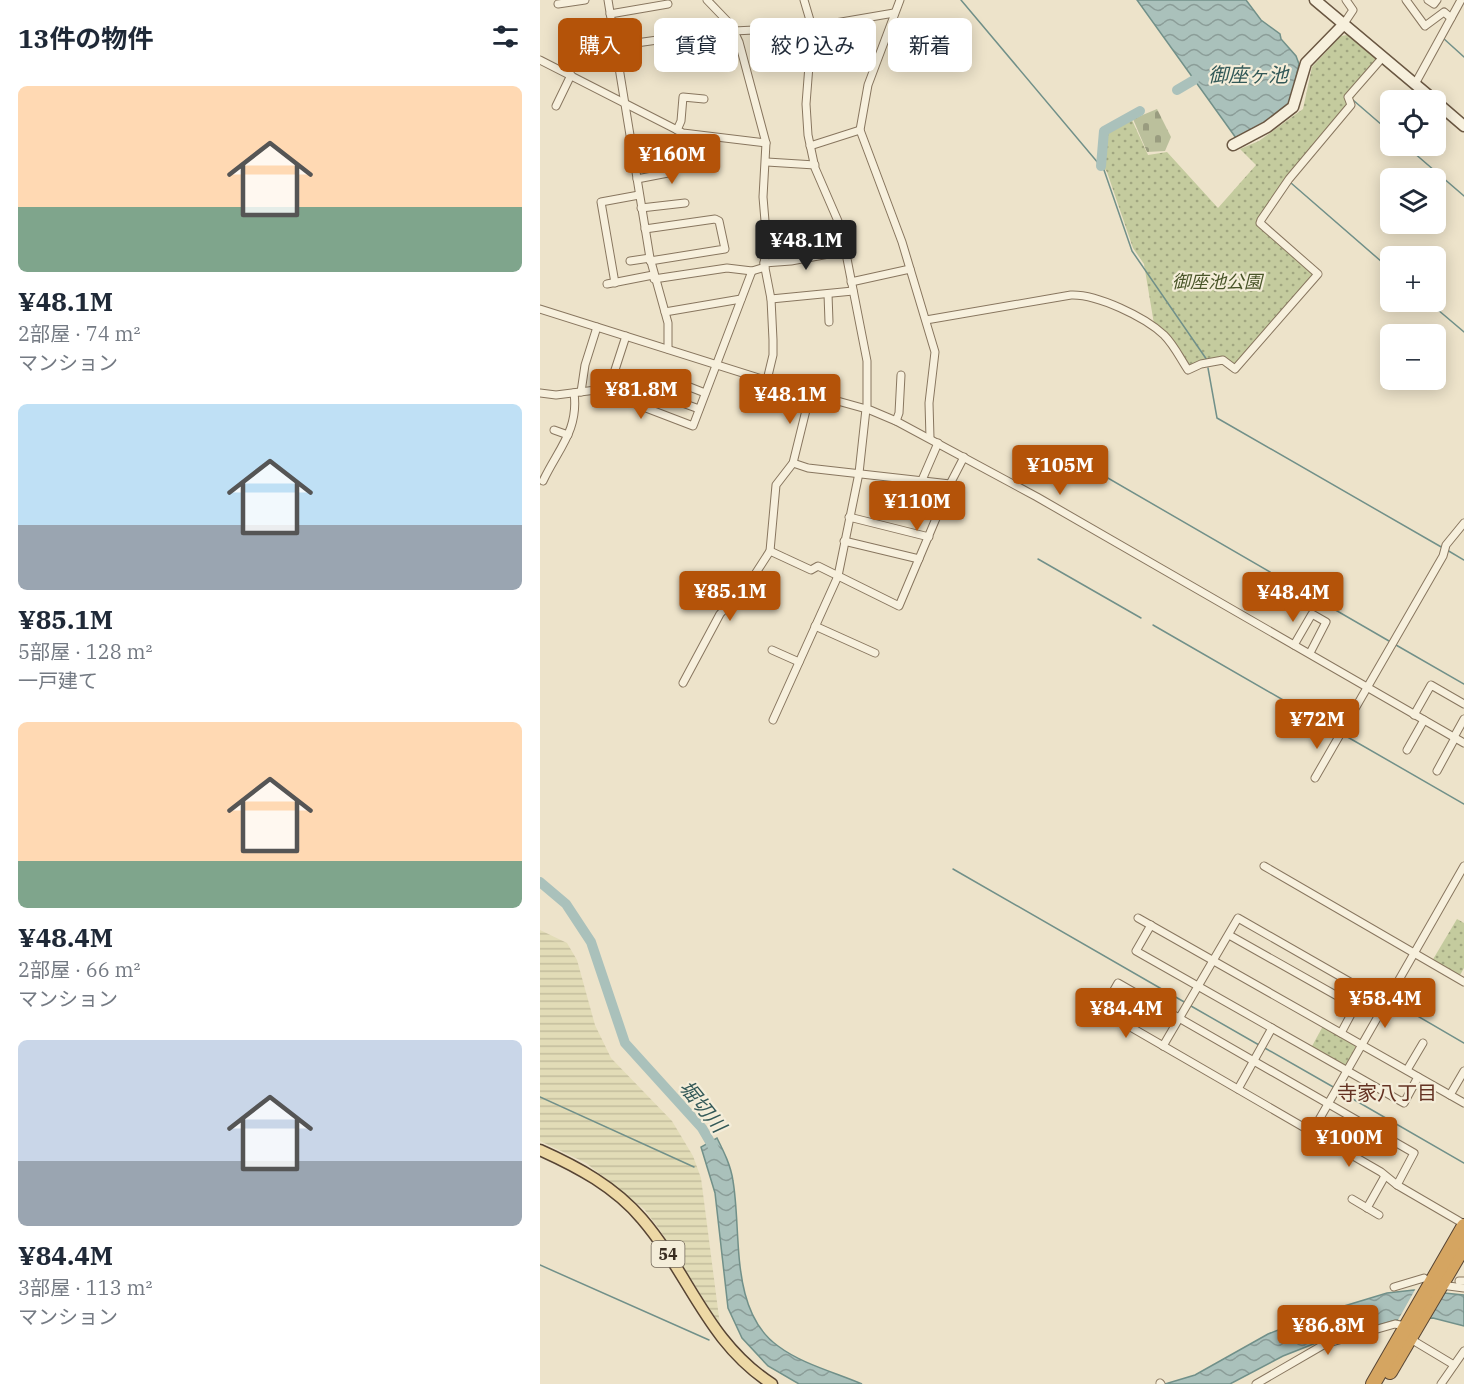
<!DOCTYPE html>
<html lang="ja">
<head>
<meta charset="utf-8">
<style>
	body { margin:0; font-family:"IBM Plex Serif","Noto Sans JP",serif; background:#f2f2f3; color:#1f2937; height:100vh; display:flex; flex-direction:column; font-size:22px; white-space:nowrap }
	* { box-sizing:border-box; margin:0 }
	p { font-size:20px; color:#747a83 }
	.icon { flex:none; width:33px; height:33px; fill:none; stroke:currentColor; stroke-width:2; stroke-linecap:round; stroke-linejoin:round }
	.map { position:relative; flex:1; overflow:hidden }
	.details { display:flex; flex-direction:column; background:#fff; width:540px }
	.details>* { flex:none }
	.hud { position:absolute; left:18px; top:18px; width:570px; height:54px; display:flex; gap:12px }
	.tools { position:absolute; left:840px; top:90px; display:grid; gap:12px }
	.tools a { display:grid; place-items:center; width:66px; height:66px; border-radius:9px; background:#fff; box-shadow:0 3px 15px #0003; font-size:30px }
	.price { position:absolute; translate:-50% -51px; padding:0 14px; border-radius:6px; background:#b45309; color:#fff; font-size:20px; line-height:39px; filter:drop-shadow(0 2px 3px #0008) }
	.price::after { content:''; position:absolute; left:50%; top:36px; width:18px; height:14px; margin-left:-9px; background:inherit; clip-path:polygon(0 0,100% 0,50% 100%) }
	.price.active { background:#222; color:#fff }
	ul { padding:0; list-style:none }
	li { display:grid; align-content:center; gap:12px; height:318px; padding:0 18px }
	li span { display:grid; place-items:center; height:186px; border-radius:9px; color:#555 }
	li>.icon { margin-inline-start:auto }
	span .icon { width:108px; height:108px; fill:#fffc; stroke-width:1 }
	li b { font-size:26px }
	h2 { display:flex; justify-content:space-between; align-items:center; height:72px; padding:0 18px; font-size:26px }
	.pill { padding:0 21px; border-radius:9px; background:#fff; box-shadow:0 3px 15px #0003; font-size:21px; line-height:54px }
	.pill.active { background:#b45309; color:#fff }
	main { display:flex; flex:1; min-height:0 }
	.map>svg:first-child { display:block }
	.farmland { fill:url(#farmland-rules) }
	.cemetery { fill:url(#cemetery-stones) }
	.park { fill:url(#park-dots) }
	.water { fill:url(#water-waves); stroke:#719089; stroke-width:1.5 }
	.pier { fill:#ede3ca }
	.lines { fill:none; stroke-linecap:round; stroke-linejoin:round }
	.stream { stroke:#719089; stroke-width:1.5 }
	.river { stroke:#aac1bb; stroke-width:10 }
	.street-casing { stroke:#88765f; stroke-width:9 }
	.secondary-casing { stroke:#6a5742; stroke-width:13 }
	.primary-casing { stroke:#574433; stroke-width:13 }
	.highway-casing { stroke:#574433; stroke-width:16 }
	.street { stroke:#f7f0dd; stroke-width:7 }
	.secondary { stroke:#f7f0dd; stroke-width:10 }
	.primary { stroke:#edd8a5; stroke-width:10 }
	.highway { stroke:#d5a561; stroke-width:14 }
	.labels { text-anchor:middle; dominant-baseline:central; stroke-width:4.5; stroke-linejoin:round; paint-order:stroke }
	.shield { fill:#f4edd9; stroke:#726759; stroke-width:1.5 }
	.shield-label { font-size:16px; font-weight:bold; fill:#3a2e22 }
	.park-label { font-size:18px; font-style:italic; fill:#495529; stroke:#f4edd9 }
	.water-label { font-size:20px; font-style:italic; fill:#325857; stroke:#f4edd9 }
	.neighbourhood-label { font-size:20px; fill:#643223; stroke:#f4edd9 }
</style>
</head>
<body>
<main>
<section class="details">
<h2>13件の物件<svg class="icon" aria-label="filters" viewBox="0 0 24 24"><path d="M4 7h16M4 17h16"/><circle cx="9" cy="7" r="2"/><circle cx="15" cy="17" r="2"/></svg></h2>
<ul>
<li><span style="background:linear-gradient(#ffd9b3 65%,#7fa58c 0)"><svg class="icon" aria-label="home" viewBox="0 0 24 24"><path d="M3 11l9-7 9 7M6 9v11h12V9"/></svg></span><div><b>¥48.1M</b><p>2部屋 · 74 m²</p><p>マンション</p></div></li>
<li><span style="background:linear-gradient(#bfe0f5 65%,#9aa5b1 0)"><svg class="icon" aria-label="home" viewBox="0 0 24 24"><path d="M3 11l9-7 9 7M6 9v11h12V9"/></svg></span><div><b>¥85.1M</b><p>5部屋 · 128 m²</p><p>一戸建て</p></div></li>
<li><span style="background:linear-gradient(#ffd9b3 75%,#7fa58c 0)"><svg class="icon" aria-label="home" viewBox="0 0 24 24"><path d="M3 11l9-7 9 7M6 9v11h12V9"/></svg></span><div><b>¥48.4M</b><p>2部屋 · 66 m²</p><p>マンション</p></div></li>
<li><span style="background:linear-gradient(#c9d6e8 65%,#9aa5b1 0)"><svg class="icon" aria-label="home" viewBox="0 0 24 24"><path d="M3 11l9-7 9 7M6 9v11h12V9"/></svg></span><div><b>¥84.4M</b><p>3部屋 · 113 m²</p><p>マンション</p></div></li>
</ul>
</section>
<div class="map">
<svg width="924" height="1384" viewBox="0 0 924 1384">
	<defs>
		<pattern id="farmland-rules" width="6" height="5" patternUnits="userSpaceOnUse" patternTransform="scale(1.5)"><rect width="6" height="5" fill="#e2dcb7"/><path d="M0 2.5h6" fill="none" stroke="#c3bd9d"/></pattern>
		<pattern id="cemetery-stones" width="16" height="16" patternUnits="userSpaceOnUse" patternTransform="scale(1.5)"><rect width="16" height="16" fill="#bbc09c"/><path d="M2 7V4a2 2 0 0 1 4 0v3zM10 15v-3a2 2 0 0 1 4 0v3z" fill="#999c7f"/></pattern>
		<pattern id="park-dots" width="8" height="8" patternUnits="userSpaceOnUse" patternTransform="scale(1.5)"><rect width="8" height="8" fill="#c4cb9e"/><path d="M2 2h.1M6 6h.1" fill="none" stroke="#a0a580" stroke-width="1.8" stroke-linecap="round"/></pattern>
		<pattern id="water-waves" width="16" height="10" patternUnits="userSpaceOnUse" patternTransform="scale(1.5)"><rect width="16" height="10" fill="#aac1bb"/><path d="M0 5q4-4 8 0t8 0" fill="none" stroke="#8b9d98"/></pattern>
	</defs>
	<rect width="100%" height="100%" fill="#ede3ca"/>
	<path class="farmland" d="M0 930 27 943 37 960 55 1025 71 1058 132 1121 153 1156 161 1178 180 1325 120 1230 104 1209 46 1163 0 1141Z"/>
	<path class="cemetery" d="M617 109 631 137 625 151 607 152 593 119Z"/>
	<g class="park">
		<path d="M807 35 838 61 808 106 747 178 718 218V224L773 272V276L696 366C679 357 667 357 650 366L614 324 604 264 593 248 567 172 562 165 564 162 565 131 591 118 608 155 627 152 678 208 716 165 700 149 719 141 763 109 772 67 801 36Z"/>
		<path d="M917 919 924 923V968L919 977 892 961Z"/>
		<path d="M783 1026 815 1045 816 1049 808 1065 803 1066 771 1048Z"/>
	</g>
	<g class="water">
		<path d="M597 0H706L721 20 740 34 741 39 756 56 759 64 750 104 736 117 696 138Z"/>
		<path d="M177 1138C184 1152 191 1166 193 1181 202 1233 189 1311 238 1346 262 1364 294 1372 322 1384H259L228 1366 202 1338 188 1308 175 1193 161 1147Z"/>
		<path d="M874 1290 924 1295V1326L893 1318 856 1320 776 1343 743 1356 690 1384H625L655 1375 728 1334 781 1313 847 1293Z"/>
	</g>
	<path class="pier" d="M876 1288 903 1289 869 1320H858Z"/>
	<g class="lines">
		<g class="stream">
			<path d="M421 0 564 170 592 251 667 360"/>
			<path d="M903 38 924 57"/>
			<path d="M813 100 850 132"/>
			<path d="M866 146 924 196"/>
			<path d="M751 183 850 269"/>
			<path d="M891 304 924 332"/>
			<path d="M668 368 677 418 903 548"/>
			<path d="M523 452 849 641"/>
			<path d="M907 550 924 560"/>
			<path d="M498 559 601 618"/>
			<path d="M613 625 797 731"/>
			<path d="M856 645 924 684"/>
			<path d="M804 735 924 804"/>
			<path d="M413 869 646 1003"/>
			<path d="M828 988 846 998"/>
			<path d="M850 1000 924 1043"/>
			<path d="M651 1006 719 1045"/>
			<path d="M723 1047 795 1088"/>
			<path d="M799 1091 924 1163"/>
			<path d="M0 1097 154 1167"/>
			<path d="M0 1265 169 1340"/>
		</g>
		<g class="river">
			<path d="M637 90 654 80"/>
			<path d="M561 166 564 131 600 111"/>
			<path d="M0 882 26 904 51 942 85 1043 162 1128 176 1152"/>
		</g>
		<defs>
			<g id="street">
				<path d="M68 0 110 258 128 323V349"/>
				<path d="M167 0 191 25 199 42 226 143 223 197 227 245 224 263 231 299 233 340V355L227 380"/>
				<path d="M264 0 272 27 266 104 268 135 275 168 301 228 327 361V409"/>
				<path d="M360 0 328 85 320 130 362 242 395 352 389 403 390 438"/>
				<path d="M866 0 885 26 904 12 911 18"/>
				<path d="M888 0 894 4 897 0"/>
				<path d="M18 4 45 0"/>
				<path d="M70 14 128 4"/>
				<path d="M803 25 813 10 806 0"/>
				<path d="M165 34 166 59"/>
				<path d="M23 36 72 29"/>
				<path d="M75 46 174 32 272 27 354 13"/>
				<path d="M0 60 143 133 226 143"/>
				<path d="M875 84 921 0"/>
				<path d="M16 106 31 75"/>
				<path d="M137 130 141 121 143 97 164 99"/>
				<path d="M270 146 320 130"/>
				<path d="M227 162 275 165"/>
				<path d="M97 179 128 173 126 158"/>
				<path d="M101 208 145 203"/>
				<path d="M105 229 175 219 179 221 185 249 110 261"/>
				<path d="M90 261 110 258"/>
				<path d="M224 263 251 261 305 251"/>
				<path d="M114 279 187 268 212 271 225 267"/>
				<path d="M311 282 370 269"/>
				<path d="M75 283 61 202 99 195"/>
				<path d="M67 284 113 275"/>
				<path d="M288 294 289 322"/>
				<path d="M231 299 313 291"/>
				<path d="M0 309 247 387 330 410 356 421 497 497 924 743"/>
				<path d="M125 312 201 299"/>
				<path d="M386 320 531 295C557 294 605 317 624 335 634 345 640 358 648 370L661 364 683 360 695 369 778 274 720 223 721 220 749 179 811 105 808 97 843 57"/>
				<path d="M137 382 165 393"/>
				<path d="M59 390 153 426 212 271"/>
				<path d="M41 392 45 365 57 327"/>
				<path d="M0 393 16 395 64 389 73 376 86 336"/>
				<path d="M115 393 159 409"/>
				<path d="M356 421 359 413 361 375"/>
				<path d="M14 430 28 435"/>
				<path d="M253 463 268 468 410 484 424 457"/>
				<path d="M382 480 398 443"/>
				<path d="M3 481C18 449 39 430 34 393"/>
				<path d="M309 517 389 537"/>
				<path d="M304 541 379 559"/>
				<path d="M230 551 271 570 278 566 359 606 400 509"/>
				<path d="M275 626 335 653"/>
				<path d="M754 645 772 614 786 622 770 653"/>
				<path d="M232 650 259 662"/>
				<path d="M143 683 180 614 212 579 230 551 236 485 253 463 270 394"/>
				<path d="M874 715 891 685 924 704"/>
				<path d="M233 720 298 576 319 473 326 409"/>
				<path d="M914 737 924 719"/>
				<path d="M867 750 884 720"/>
				<path d="M897 771 915 738"/>
				<path d="M775 778 903 556 906 545 924 523"/>
				<path d="M724 866 924 982"/>
				<path d="M598 918 924 1103"/>
				<path d="M611 925 596 951 864 1103 878 1077"/>
				<path d="M689 935 815 1006"/>
				<path d="M549 1003 841 1172 857 1185 924 1224"/>
				<path d="M562 1011 578 983 874 1153 857 1185"/>
				<path d="M623 1046 698 918 824 990 801 1033"/>
				<path d="M867 1070 883 1043"/>
				<path d="M698 1089 732 1028"/>
				<path d="M910 1095 924 1071"/>
				<path d="M772 1132 924 866"/>
				<path d="M812 1199 839 1215"/>
				<path d="M827 1208 845 1176"/>
				<path d="M919 1281H924"/>
				<path d="M901 1285 924 1288"/>
				<path d="M854 1287 884 1278"/>
				<path d="M869 1338 914 1365"/>
				<path d="M620 1383 621 1384"/>
				<path d="M716 1384 785 1344 855 1324 865 1326"/>
				<path d="M901 1384 924 1351"/>
			</g>
			<g id="secondary">
				<path d="M775 0 894 100"/>
				<path d="M896 102 924 126"/>
				<path d="M693 145 727 127 753 107 766 63 803 25"/>
			</g>
			<path id="primary" d="M0 1150C38 1167 75 1187 102 1219 150 1275 167 1342 232 1384"/>
			<g id="highway">
				<path d="M850 1372 924 1246"/>
				<path d="M833 1384 924 1226"/>
			</g>
		</defs>
		<use href="#street" class="street-casing"/>
		<use href="#secondary" class="secondary-casing"/>
		<use href="#primary" class="primary-casing"/>
		<use href="#highway" class="highway-casing"/>
		<use href="#street" class="street"/>
		<use href="#secondary" class="secondary"/>
		<use href="#primary" class="primary"/>
		<use href="#highway" class="highway"/>
	</g>
	<g class="labels">
		<rect class="shield" x="111.5" y="1241" width="33" height="26" rx="4.5"/>
		<g class="shield-label">
			<text x="128" y="1254">54</text>
		</g>
		<g class="park-label">
			<text x="677" y="281">御座池公園</text>
		</g>
		<g class="water-label">
			<text x="708" y="74">御座ヶ池</text>
			<text transform="translate(163 1106) rotate(51)">堀切川</text>
		</g>
		<g class="neighbourhood-label">
			<text x="847" y="1092">寺家八丁目</text>
		</g>
	</g>
</svg>
<div class="tools">
<a><svg class="icon" aria-label="locate" viewBox="0 0 24 24"><circle cx="12" cy="12" r="6"/><path d="M12 2v4M12 18v4M2 12h4M18 12h4"/></svg></a>
<a><svg class="icon" aria-label="layers" viewBox="0 0 24 24"><path d="M12 4l9 5-9 5-9-5zM3 14l9 5 9-5"/></svg></a>
<a>+</a>
<a>−</a>
</div>
<b class="price" style="left:132px;top:185px">¥160M</b>
<b class="price active" style="left:266px;top:271px">¥48.1M</b>
<b class="price" style="left:101px;top:420px">¥81.8M</b>
<b class="price" style="left:250px;top:425px">¥48.1M</b>
<b class="price" style="left:520px;top:496px">¥105M</b>
<b class="price" style="left:377px;top:532px">¥110M</b>
<b class="price" style="left:190px;top:622px">¥85.1M</b>
<b class="price" style="left:753px;top:623px">¥48.4M</b>
<b class="price" style="left:777px;top:750px">¥72M</b>
<b class="price" style="left:845px;top:1029px">¥58.4M</b>
<b class="price" style="left:586px;top:1039px">¥84.4M</b>
<b class="price" style="left:809px;top:1168px">¥100M</b>
<b class="price" style="left:788px;top:1356px">¥86.8M</b>
<div class="hud">
<a class="pill active">購入</a>
<a class="pill">賃貸</a>
<a class="pill">絞り込み</a>
<a class="pill">新着</a>
</div>
</div>
</main>
</body>
</html>
